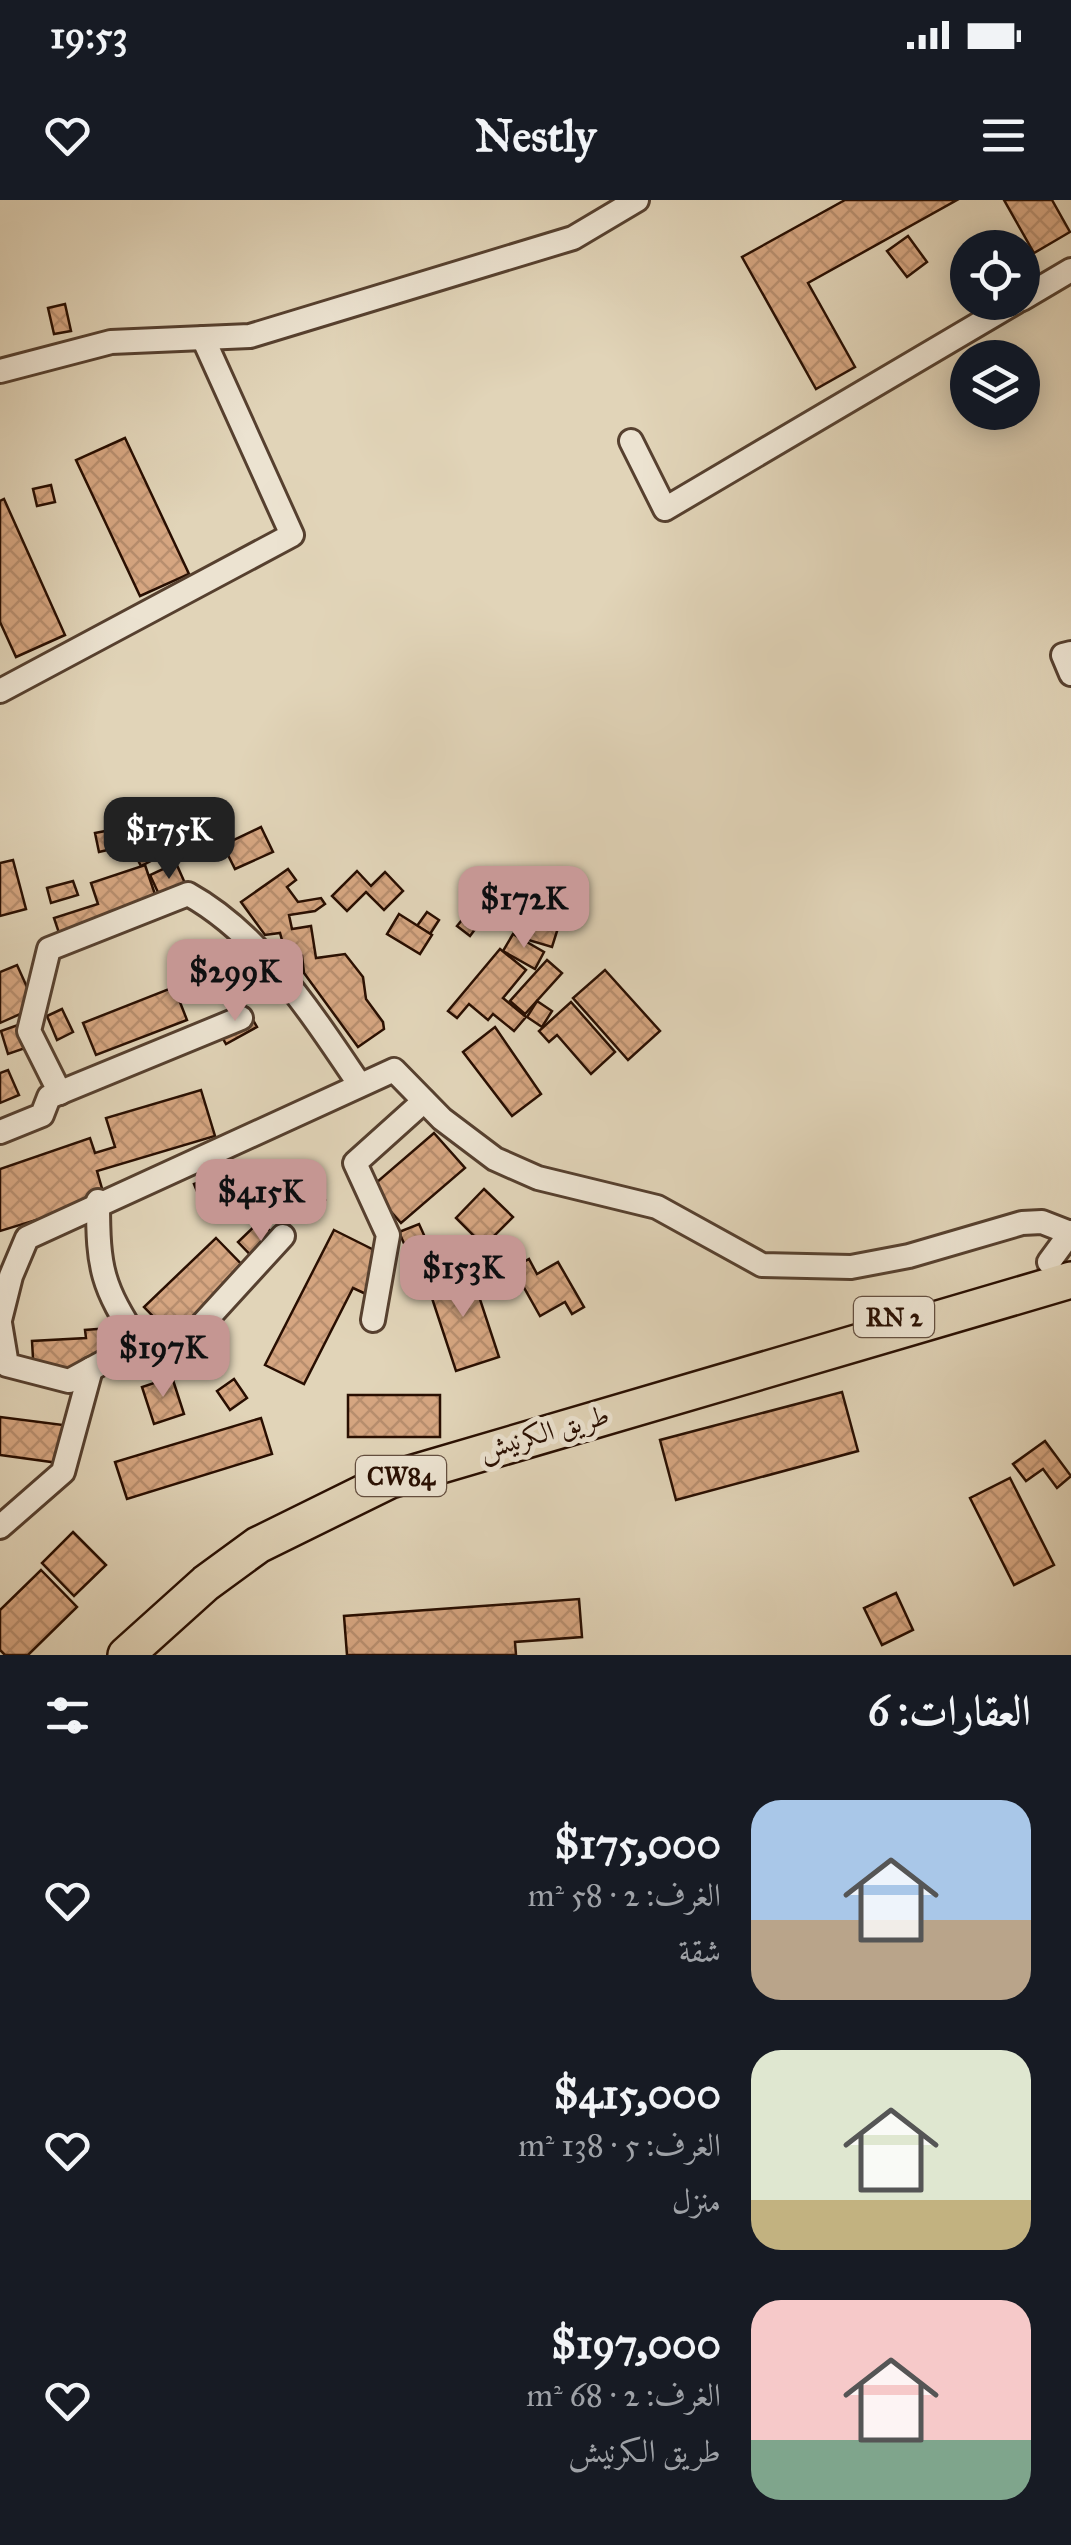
<!DOCTYPE html>
<html lang="ar">
<head>
<meta charset="utf-8">
<style>
	body { margin:0; font-family:"IM FELL Great Primer",Amiri,serif; background:#242831; color:#f1f3f6; direction:rtl; height:100vh; display:flex; flex-direction:column; font-size:38px; white-space:nowrap }
	* { box-sizing:border-box; margin:0 }
	p { font-size:32px; color:#9ea1a6 }
	.icon { flex:none; width:55px; height:55px; fill:none; stroke:currentColor; stroke-width:2; stroke-linecap:round; stroke-linejoin:round }
	.map { position:relative; height:1455px; overflow:hidden; direction:ltr }
	.sheet { display:flex; flex-direction:column; background:#171b24; flex:1 }
	.sheet>* { flex:none }
	.controls { position:absolute; left:950px; top:30px; display:grid; gap:20px }
	.controls a { display:grid; place-items:center; width:90px; height:90px; border-radius:50%; background:#171b24; box-shadow:0 5px 25px #0003; font-size:50px }
	.price { position:absolute; translate:-50% -85px; padding:0 22px; border-radius:20px; background:#c59692; color:#111; font-size:32px; line-height:65px; filter:drop-shadow(0 2px 5px #0008) }
	.price::after { content:''; position:absolute; left:50%; top:60px; width:30px; height:22px; margin-left:-15px; background:inherit; clip-path:polygon(0 0,100% 0,50% 100%) }
	.price.on { background:#222; color:#fff }
	ul { padding:0; list-style:none }
	li { display:flex; align-items:center; gap:30px; height:250px; padding:0 40px }
	li span { display:grid; place-items:center; flex:none; width:280px; height:200px; border-radius:30px; color:#555 }
	li>.icon { margin-inline-start:auto }
	span .icon { width:120px; height:120px; fill:#fffc; stroke-width:1 }
	li b { font-size:42px }
	h2 { display:flex; justify-content:space-between; align-items:center; height:120px; padding:0 40px; font-size:42px }
	.status { display:flex; justify-content:space-between; align-items:center; height:70px; padding:0 50px; background:#171b24; direction:ltr }
	.status svg { height:28px; fill:currentColor }
	header { display:flex; justify-content:space-between; align-items:center; height:130px; padding:0 40px; background:#171b24; font-size:45px; font-weight:700 }
	.map>svg:first-child { display:block }
	.building { fill:url(#building-cross-hatch); stroke:#280e01; stroke-width:2.5 }
	.lines { fill:none; stroke-linecap:round; stroke-linejoin:round }
	.street-casing { stroke:#56402f; stroke-width:28 }
	.primary-casing { stroke:#280e01; stroke-width:40 }
	.street { stroke:#ece3d1; stroke-width:22 }
	.primary { stroke:#e1d4b8; stroke-width:35 }
	.labels { text-anchor:middle; dominant-baseline:central; stroke-width:10; stroke-linejoin:round; paint-order:stroke }
	.shield { fill:#ece3d1; stroke:#634e3f; stroke-width:2.5 }
	.shield-label { font-size:25px; font-weight:bold; fill:#280e01 }
	.street-label { font-size:28px; fill:#280e01; stroke:#ece3d1 }
</style>
</head>
<body>
<div class="status"><b>19:53</b><svg viewBox="0 0 49 12"><path d="M0 12V9h3v3zM5 12V6h3v6zM10 12V3h3v9zM15 12V0h3v12zM26 1h20v11H26zM47 4h2v5h-2z"/></svg></div>
<header><svg class="icon" aria-label="menu" viewBox="0 0 24 24"><path d="M4 6h16M4 12h16M4 18h16"/></svg>Nestly<svg class="icon" aria-label="heart" viewBox="0 0 24 24"><path d="M12 20l-8-8c-3-5 5-10 8-4 3-6 11-1 8 4z"/></svg></header>
<div class="map">
<svg width="1071" height="1455" viewBox="0 0 1071 1455">
	<defs>
		<pattern id="building-cross-hatch" width="8" height="8" patternUnits="userSpaceOnUse" patternTransform="scale(2.5)"><rect width="8" height="8" fill="#d6a681"/><path d="M0 0l8 8M0 8l8-8" fill="none" stroke="#b88e6e"/></pattern>
	</defs>
	<rect width="100%" height="100%" fill="#e1d4b8"/>
	<filter id="stains"><feTurbulence type="fractalNoise" baseFrequency=".002" numOctaves="4"/><feColorMatrix values="0 0 0 0 .2 0 0 0 0 .09 0 0 0 0 .02 0 0 0 .5 -.17"/></filter>
	<radialGradient id="worn" r=".72"><stop offset=".6" stop-color="#630" stop-opacity="0"/><stop offset="1" stop-color="#630" stop-opacity=".3"/></radialGradient>
	<g class="building">
		<path d="M845 0H957L808 83 855 167 816 189 742 57Z"/>
		<path d="M1004 0H1052L1070 32 1034 53Z"/>
		<path d="M908 36 927 62 907 77 887 51Z"/>
		<path d="M65 104 71 131 54 134 48 108Z"/>
		<path d="M125 238 189 374 140 396 76 260Z"/>
		<path d="M51 285 55 302 37 306 33 289Z"/>
		<path d="M4 299 65 435 16 457 0 422V301Z"/>
		<path d="M215 605 229 627 208 640 194 618Z"/>
		<path d="M156 615 174 649 141 666 123 631Z"/>
		<path d="M261 627 273 652 235 669 223 645Z"/>
		<path d="M121 628 125 646 99 652 95 633Z"/>
		<path d="M13 660 26 709 0 716V663Z"/>
		<path d="M176 663 188 690 162 701 150 675Z"/>
		<path d="M145 665 160 709 62 742 54 718 98 704 91 683Z"/>
		<path d="M288 669 296 680 287 687 298 702 321 698 325 704 315 711 289 715 292 729 311 726 316 758 345 754 363 777 366 799 383 822 384 829 358 847 304 773 302 756 287 758 280 733 265 735 241 702Z"/>
		<path d="M357 671 371 686 385 672 403 691 384 710 366 692 347 711 332 696Z"/>
		<path d="M73 681 78 695 51 703 47 688Z"/>
		<path d="M427 712 439 720 430 734 417 726Z"/>
		<path d="M399 714 432 735 420 754 387 734Z"/>
		<path d="M466 715 479 724 470 736 457 726Z"/>
		<path d="M532 720 558 728 552 747 525 739Z"/>
		<path d="M513 734 544 752 535 769 503 751Z"/>
		<path d="M500 749 526 770 503 798 526 817 514 831 493 814 488 820 469 804 457 818 448 811Z"/>
		<path d="M547 760 562 773 525 814 510 801Z"/>
		<path d="M253 764 262 785 239 794 231 773Z"/>
		<path d="M17 765 36 807 0 823V772Z"/>
		<path d="M605 770 660 831 628 860 573 798Z"/>
		<path d="M190 777 197 794 180 801 173 785Z"/>
		<path d="M174 787 187 820 96 855 83 823Z"/>
		<path d="M537 801 552 811 542 827 527 817Z"/>
		<path d="M571 802 615 852 591 874 557 835 549 842 539 831Z"/>
		<path d="M244 804 257 827 226 844 213 821Z"/>
		<path d="M62 809 73 832 57 840 47 816Z"/>
		<path d="M29 821 37 844 8 854 1 831Z"/>
		<path d="M495 827 541 894 512 916 463 852Z"/>
		<path d="M8 870 19 895 0 903V873Z"/>
		<path d="M201 890 215 936 97 971 105 999 0 1031V969L90 938 95 953 115 947 106 918Z"/>
		<path d="M434 933 465 968 401 1023 370 988Z"/>
		<path d="M225 972 233 993 202 1004 194 984Z"/>
		<path d="M305 980 325 1000 314 1012 293 991Z"/>
		<path d="M484 989 513 1017 484 1046 456 1018Z"/>
		<path d="M260 1021 285 1046 262 1067 238 1042Z"/>
		<path d="M419 1024 429 1046 409 1055 399 1032Z"/>
		<path d="M334 1030 386 1056 366 1094 353 1088 304 1184 265 1165Z"/>
		<path d="M216 1038 253 1076 181 1145 144 1107Z"/>
		<path d="M529 1059 537 1074 558 1062 584 1107 572 1114 565 1102 540 1116 513 1068Z"/>
		<path d="M470 1069 499 1157 456 1171 427 1083Z"/>
		<path d="M110 1128 113 1171 34 1176 32 1141 86 1138 85 1130Z"/>
		<path d="M172 1177 184 1214 154 1224 142 1187Z"/>
		<path d="M234 1179 247 1198 230 1210 217 1191Z"/>
		<path d="M842 1192 858 1251 676 1300 660 1240Z"/>
		<rect x="348" y="1195" width="92" height="42"/>
		<path d="M0 1217 71 1226 66 1264 0 1255Z"/>
		<path d="M261 1218 272 1254 127 1299 115 1262Z"/>
		<path d="M1045 1241 1071 1276 1057 1288 1043 1269 1026 1281 1013 1264Z"/>
		<path d="M1010 1278 1054 1365 1014 1385 970 1298Z"/>
		<path d="M73 1332 106 1365 74 1396 42 1363Z"/>
		<path d="M41 1370 77 1407 28 1455H5L0 1450V1410Z"/>
		<path d="M896 1393 913 1430 882 1445 864 1408Z"/>
		<path d="M579 1399 582 1437 515 1442 516 1455H347L344 1416Z"/>
	</g>
	<g class="lines">
		<defs>
			<g id="street">
				<path d="M1022 99 1071 70"/>
				<path d="M0 171 111 142 250 136 573 38 637 0"/>
				<path d="M631 241 665 309 1016 102"/>
				<path d="M1071 453 1063 455 1071 474"/>
				<path d="M0 491 292 335 203 138"/>
				<path d="M60 893 29 831 49 749 188 694C262 735 313 816 360 885"/>
				<path d="M0 932 42 915 49 897 241 818"/>
				<path d="M98 1001C98 1070 102 1086 139 1143"/>
				<path d="M1049 1062 1071 1032"/>
				<path d="M0 1120 11 1076 27 1038 394 870 442 919 495 959 538 978 657 1007 762 1065 851 1067 909 1056 1022 1023 1042 1022 1070 1033"/>
				<path d="M373 1120 388 1035 355 963 424 901"/>
				<path d="M0 1123 7 1165 69 1181 139 1143 197 1130 283 1036"/>
				<path d="M0 1327 63 1272 91 1169"/>
			</g>
			<path id="primary" d="M126 1455 206 1383 258 1345 390 1280 1071 1080"/>
		</defs>
		<use href="#street" class="street-casing"/>
		<use href="#primary" class="primary-casing"/>
		<use href="#street" class="street"/>
		<use href="#primary" class="primary"/>
	</g>
	<g class="labels">
		<g class="shield">
			<rect x="854" y="1097" width="80" height="40" rx="8"/>
			<rect x="356" y="1256" width="90" height="40" rx="8"/>
		</g>
		<g class="shield-label">
			<text x="894" y="1117">RN 2</text>
			<text x="401" y="1276">CW84</text>
		</g>
		<g class="street-label">
			<text transform="translate(544 1232) rotate(-16)">طريق الكرنيش</text>
		</g>
	</g>
	<rect width="100%" height="100%" filter="url(#stains)"/>
	<rect width="100%" height="100%" fill="url(#worn)"/>
</svg>
<div class="controls">
<a><svg class="icon" aria-label="locate" viewBox="0 0 24 24"><circle cx="12" cy="12" r="6"/><path d="M12 2v4M12 18v4M2 12h4M18 12h4"/></svg></a>
<a><svg class="icon" aria-label="layers" viewBox="0 0 24 24"><path d="M12 4l9 5-9 5-9-5zM3 14l9 5 9-5"/></svg></a>
</div>
<b class="price on" style="left:169px;top:682px">$175K</b>
<b class="price" style="left:524px;top:751px">$172K</b>
<b class="price" style="left:235px;top:824px">$299K</b>
<b class="price" style="left:261px;top:1044px">$415K</b>
<b class="price" style="left:463px;top:1120px">$153K</b>
<b class="price" style="left:163px;top:1200px">$197K</b>
</div>
<section class="sheet">
<h2>العقارات: 6<svg class="icon" aria-label="filters" viewBox="0 0 24 24"><path d="M4 7h16M4 17h16"/><circle cx="9" cy="7" r="2"/><circle cx="15" cy="17" r="2"/></svg></h2>
<ul>
<li><span style="background:linear-gradient(#a9c7e8 60%,#b9a48a 0)"><svg class="icon" aria-label="home" viewBox="0 0 24 24"><path d="M3 11l9-7 9 7M6 9v11h12V9"/></svg></span><div><b>$175,000</b><p>الغرف: 2 · 58 m²</p><p>شقة</p></div><svg class="icon" aria-label="heart" viewBox="0 0 24 24"><path d="M12 20l-8-8c-3-5 5-10 8-4 3-6 11-1 8 4z"/></svg></li>
<li><span style="background:linear-gradient(#dfe7d0 75%,#c2b280 0)"><svg class="icon" aria-label="home" viewBox="0 0 24 24"><path d="M3 11l9-7 9 7M6 9v11h12V9"/></svg></span><div><b>$415,000</b><p>الغرف: 5 · 138 m²</p><p>منزل</p></div><svg class="icon" aria-label="heart" viewBox="0 0 24 24"><path d="M12 20l-8-8c-3-5 5-10 8-4 3-6 11-1 8 4z"/></svg></li>
<li><span style="background:linear-gradient(#f6c9c9 70%,#7fa58c 0)"><svg class="icon" aria-label="home" viewBox="0 0 24 24"><path d="M3 11l9-7 9 7M6 9v11h12V9"/></svg></span><div><b>$197,000</b><p>الغرف: 2 · 68 m²</p><p>طريق الكرنيش</p></div><svg class="icon" aria-label="heart" viewBox="0 0 24 24"><path d="M12 20l-8-8c-3-5 5-10 8-4 3-6 11-1 8 4z"/></svg></li>
</ul>
</section>
</body>
</html>
